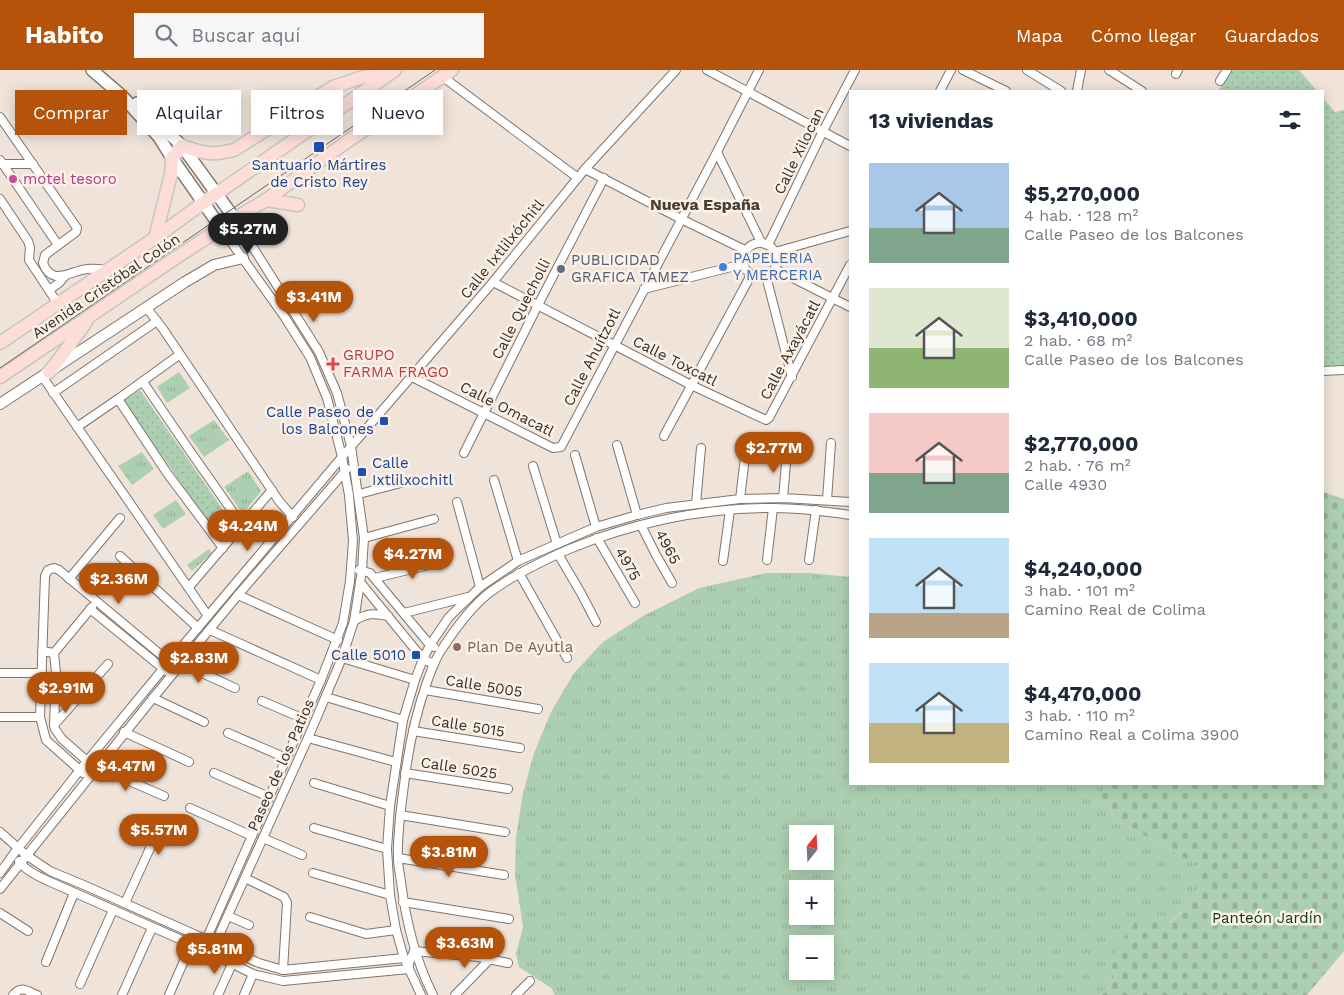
<!DOCTYPE html>
<html lang="es">
<head>
<meta charset="utf-8">
<style>
	body { margin:0; font-family:"Work Sans",sans-serif; background:#f6f6f7; color:#1f2937; height:100vh; display:flex; flex-direction:column; font-size:19px; white-space:nowrap }
	* { box-sizing:border-box; margin:0 }
	p { font-size:16px; color:#747a83 }
	.icon { flex:none; width:28px; height:28px; fill:none; stroke:currentColor; stroke-width:2; stroke-linecap:round; stroke-linejoin:round }
	.map { position:relative; flex:1; overflow:hidden }
	.details { position:absolute; left:849px; top:20px; width:475px; height:695px; display:flex; flex-direction:column; background:#fff; border-radius:0px; box-shadow:0 2px 12px #0003 }
	.details>* { flex:none }
	.hud { position:absolute; left:15px; top:20px; width:475px; height:45px; display:flex; gap:10px }
	.needle { width:32px; rotate:18deg }
	.tools { position:absolute; left:789px; top:755px; display:grid; gap:10px }
	.tools a { display:grid; place-items:center; width:45px; height:45px; border-radius:0px; background:#fff; box-shadow:0 2px 12px #0003; font-size:25px }
	.price { position:absolute; translate:-50% -42px; padding:0 11px; border-radius:18px; background:#b45309; color:#fff; font-size:16px; line-height:32px; filter:drop-shadow(0 1px 2px #0008) }
	.price::after { content:''; position:absolute; left:50%; top:30px; width:15px; height:11px; margin-left:-8px; background:inherit; clip-path:polygon(0 0,100% 0,50% 100%) }
	.price.active { background:#222; color:#fff }
	ul { padding:0; list-style:none }
	li { display:flex; align-items:center; gap:15px; height:125px; padding:0 20px }
	li span { display:grid; place-items:center; flex:none; width:140px; height:100px; border-radius:0px; color:#555 }
	li>.icon { margin-inline-start:auto }
	span .icon { width:60px; height:60px; fill:#fffc; stroke-width:1 }
	li b { font-size:21px }
	h2 { display:flex; justify-content:space-between; align-items:center; height:60px; padding:0 20px; font-size:21px }
	.chip { padding:0 18px; border-radius:0px; background:#fff; box-shadow:0 2px 12px #0003; font-size:18px; line-height:45px }
	.chip.active { background:#b45309; color:#fff }
	header { display:flex; align-items:center; gap:30px; box-sizing:border-box; height:70px; padding:0 25px; background:#b45309; color:#fff }
	header strong { font-size:24px }
	nav { display:flex; gap:28px; margin-inline-start:auto; font-size:18px }
	.search { width:350px; height:45px; background:#f6f6f7; display:flex; align-items:center; gap:12px; box-sizing:border-box; padding:0 18px; border-radius:0px; color:#747a83; font-size:19px }
	.map>svg:first-child { display:block }
	.grass { fill:url(#grass-tufts); fill-rule:evenodd }
	.cemetery { fill:url(#cemetery-stones) }
	.park { fill:url(#park-dots) }
	.lines { fill:none; stroke-linecap:round; stroke-linejoin:round }
	.minor-casing { stroke:#80756c; stroke-width:10 }
	.tertiary-casing { stroke:#80756c; stroke-width:12 }
	.secondary-casing { stroke:#80756c; stroke-width:14 }
	.primary-casing { stroke:#c6c5c4; stroke-width:15 }
	.minor { stroke:#fff; stroke-width:8 }
	.tertiary { stroke:#fff; stroke-width:10 }
	.secondary { stroke:#fff; stroke-width:11 }
	.primary { stroke:#fdddd7; stroke-width:12 }
	.tram { stroke:#69625d; stroke-width:1 }
	.transit-dot { fill:#1a4fb4; stroke:#fdf1e7; stroke-width:2 }
	.hotel-dot { fill:#d1479c; stroke:#fdf1e7; stroke-width:2 }
	.shop-dot { fill:#3f7fe0; stroke:#fdf1e7; stroke-width:2 }
	.service-dot { fill:#5c6f8a; stroke:#fdf1e7; stroke-width:2 }
	.health-dot { fill:#e0444e; stroke:#fdf1e7; stroke-width:2 }
	.education-dot { fill:#8d6e63; stroke:#fdf1e7; stroke-width:2 }
	.labels { text-anchor:middle; dominant-baseline:central; stroke-width:5; stroke-linejoin:round; paint-order:stroke }
	.street-label { font-size:15px; fill:#332f2b; stroke:#fdf1e7 }
	.transit-label { font-size:15px; fill:#164399; stroke:#fdf1e7; text-anchor:end }
	.hotel-label { font-size:15px; fill:#b23c85; stroke:#fdf1e7; text-anchor:start }
	.shop-label { font-size:15px; fill:#366cbe; stroke:#fdf1e7; text-anchor:start }
	.service-label { font-size:15px; fill:#4e5e75; stroke:#fdf1e7; text-anchor:start }
	.health-label { font-size:15px; fill:#be3a42; stroke:#fdf1e7; text-anchor:start }
	.education-label { font-size:15px; fill:#785e54; stroke:#fdf1e7; text-anchor:start }
	.park-label { font-size:15px; fill:#033512; stroke:#fdf1e7 }
	.neighbourhood-label { font-size:16px; font-weight:bold; fill:#473e35; stroke:#fdf1e7 }
</style>
</head>
<body>
<header>
<strong>Habito</strong>
<div class="search"><svg class="icon" aria-label="search" viewBox="0 0 24 24"><circle cx="10" cy="10" r="6"/><path d="M15 15l6 6"/></svg>Buscar aquí</div>
<nav><a>Mapa</a><a>Cómo llegar</a><a>Guardados</a></nav>
</header>
<div class="map">
<svg width="1344" height="925" viewBox="0 0 1344 925">
	<defs>
		<pattern id="grass-tufts" width="24" height="20" patternUnits="userSpaceOnUse" patternTransform="scale(1.25)"><rect width="24" height="20" fill="#adcfb1"/><path d="M3 7l-1-3M5 7V3M7 7l1-3M15 17l-1-3M17 17v-4M19 17l1-3" fill="none" stroke="#95b298"/></pattern>
		<pattern id="cemetery-stones" width="16" height="16" patternUnits="userSpaceOnUse" patternTransform="scale(1.25)"><rect width="16" height="16" fill="#adcfb1"/><path d="M2 7V4a2 2 0 0 1 4 0v3zM10 15v-3a2 2 0 0 1 4 0v3z" fill="#95b298"/></pattern>
		<pattern id="park-dots" width="8" height="8" patternUnits="userSpaceOnUse" patternTransform="scale(1.25)"><rect width="8" height="8" fill="#adcfb1"/><path d="M2 2h.1M6 6h.1" fill="none" stroke="#95b298" stroke-width="1.8" stroke-linecap="round"/></pattern>
	</defs>
	<rect width="100%" height="100%" fill="#f0e4da"/>
	<g class="grass">
		<path d="M179 302 190 318 167 333 157 317Z"/>
		<path d="M214 350 229 370 204 387 189 366Z"/>
		<path d="M142 382 154 399 132 415 118 396Z"/>
		<path d="M248 401 261 421 243 444 224 417Z"/>
		<path d="M176 430 186 444 163 459 153 445Z"/>
		<path d="M209 479 212 483 192 501 187 495Z"/>
		<path d="M766 503H809L850 507V714H1102V729L1116 749 1206 800 1187 836 1169 853 1106 898 1115 908 1100 925H555L551 918 519 897 516 884 523 857 515 804 516 766 523 723 534 683 551 642 574 603 603 572 643 546 699 518ZM798 764H825V791H798ZM798 819H825V846H798ZM798 874H825V901H798Z"/>
	</g>
	<path class="cemetery" d="M1323 422 1344 429V881L1307 925H1100L1115 908 1105 898 1137 849 1170 853 1187 836 1205 800 1116 749 1102 729V714H1322Z"/>
	<g class="park">
		<path d="M1231 0H1299L1317 21H1218Z"/>
		<path d="M1322 27 1335 42 1344 40V297H1323Z"/>
		<path d="M140 320 235 457 223 473 125 333V330Z"/>
	</g>
	<g class="lines">
		<defs>
			<g id="minor">
				<path d="M707 0 850 76"/>
				<path d="M963 0 1006 21"/>
				<path d="M1027 0 1061 21"/>
				<path d="M1109 0 1142 21"/>
				<path d="M1176 4 1178 0"/>
				<path d="M443 7 578 108"/>
				<path d="M1220 11 1227 0"/>
				<path d="M940 21 951 0"/>
				<path d="M1077 21 1081 0"/>
				<path d="M0 47 77 158 76 162 45 185 43 193C52 217 70 201 87 199 93 198 100 199 107 200"/>
				<path d="M717 82 761 172"/>
				<path d="M0 90 58 175"/>
				<path d="M0 94H33"/>
				<path d="M585 99 681 149 745 180"/>
				<path d="M0 129 28 171 30 177 29 190 58 234"/>
				<circle cx="760" cy="190" r="17"/>
				<path d="M768 175 823 61 855 0"/>
				<path d="M775 182 850 161"/>
				<path d="M775 199 850 237"/>
				<path d="M766 206 792 307"/>
				<path d="M493 212 691 315 766 350 769 348 850 195"/>
				<path d="M644 219 743 194"/>
				<path d="M49 220 59 213 65 206"/>
				<path d="M146 237 163 259 279 431 293 447"/>
				<path d="M1322 301 1344 300"/>
				<path d="M42 306 208 546"/>
				<path d="M412 307 553 378 561 377 717 82 759 0"/>
				<path d="M143 312 190 381 242 455"/>
				<path d="M53 323 157 251"/>
				<path d="M118 329 167 403 223 478"/>
				<path d="M77 357 118 329 179 285"/>
				<path d="M664 366 751 205"/>
				<path d="M617 375 637 445"/>
				<path d="M464 383 538 235 604 108"/>
				<path d="M575 385 596 457"/>
				<path d="M533 396 557 474"/>
				<path d="M494 410 518 491"/>
				<path d="M359 424 405 412"/>
				<path d="M783 428 787 382"/>
				<path d="M740 429 746 379"/>
				<path d="M827 430 831 373"/>
				<path d="M457 432 480 517"/>
				<path d="M696 434 701 378"/>
				<path d="M641 455 656 485 672 513"/>
				<path d="M364 468 434 449"/>
				<path d="M597 468 635 533"/>
				<path d="M558 484 581 523 596 552"/>
				<path d="M120 486 198 558"/>
				<path d="M767 490 773 438"/>
				<path d="M809 490 816 440"/>
				<path d="M723 491 730 440"/>
				<path d="M359 500 370 503 430 575 434 577"/>
				<path d="M519 503 567 588"/>
				<path d="M375 508 445 491"/>
				<path d="M69 509 120 448"/>
				<path d="M360 512 423 589 434 594"/>
				<path d="M189 517 272 420"/>
				<path d="M238 525 338 570"/>
				<path d="M90 539 166 601"/>
				<path d="M404 543 468 527"/>
				<path d="M354 551C366 543 375 543 388 546"/>
				<path d="M210 560 321 610"/>
				<path d="M42 581 54 583 92 537"/>
				<path d="M54 583 56 603 54 655 55 659 62 669 87 691 97 697 164 726"/>
				<path d="M342 588 415 610"/>
				<path d="M178 592 235 618"/>
				<path d="M0 603H42"/>
				<path d="M425 620 538 639"/>
				<path d="M326 627 403 650"/>
				<path d="M153 628 204 652"/>
				<path d="M262 631 304 649"/>
				<path d="M0 647H40"/>
				<path d="M54 655 108 594"/>
				<path d="M413 661 520 678"/>
				<path d="M124 662 189 692"/>
				<path d="M228 663 286 688"/>
				<path d="M308 668 396 692"/>
				<path d="M83 703 46 670 40 647 45 506 48 500 54 498 59 500 172 594"/>
				<path d="M214 703 269 727"/>
				<path d="M405 703 508 719"/>
				<path d="M314 713 390 736"/>
				<path d="M190 738 252 766"/>
				<path d="M400 745 505 762"/>
				<path d="M314 758 387 779"/>
				<path d="M0 762 26 785 50 801 86 816 259 893 283 900 404 888"/>
				<path d="M263 768 302 785"/>
				<path d="M398 788 504 805"/>
				<path d="M19 791C25 800 36 805 46 810L211 883 253 904 283 911 409 899"/>
				<path d="M0 803 15 782 87 691 163 599 342 387 493 212 585 99 676 0"/>
				<path d="M313 803 390 825"/>
				<path d="M245 808 284 827 287 833 283 900"/>
				<path d="M0 819 153 628 238 525 347 399"/>
				<path d="M403 832 509 849"/>
				<path d="M125 833 162 752"/>
				<path d="M0 843 28 861"/>
				<path d="M228 846 249 855"/>
				<path d="M310 847 366 864 396 860"/>
				<path d="M202 879 321 610 343 553 350 511 353 471 349 425 342 387 327 328 310 287 284 246 221 158"/>
				<path d="M211 883 308 668 342 588 354 551 362 500 364 468 351 376 337 323 319 282 235 149"/>
				<path d="M46 892 74 823"/>
				<path d="M409 898V893L414 881 478 887 508 893"/>
				<path d="M80 914 113 840"/>
				<path d="M13 925C22 915 27 921 37 925"/>
				<path d="M122 925 152 858"/>
				<path d="M169 925 191 875"/>
				<path d="M218 925 232 894"/>
				<path d="M244 925 253 904"/>
				<path d="M421 925 404 888 396 860 390 825 387 779 390 736 403 650 415 610 423 589 430 575 449 547 480 517 518 491 596 457 637 445 666 438 740 429 783 428 850 432"/>
				<path d="M433 925C415 889 406 852 401 812 400 804 398 796 398 788 397 764 401 739 404 715 408 680 415 646 427 612 431 601 435 589 442 579 455 559 470 538 489 523 513 505 540 492 567 480 632 453 703 438 773 438 799 438 824 441 850 445"/>
				<path d="M455 925 490 889"/>
				<path d="M516 925 530 911"/>
			</g>
			<path id="tertiary" d="M0 334 185 212 214 195 243 188"/>
			<g id="secondary">
				<path d="M92 0 122 26 159 67 172 88 221 158"/>
				<path d="M137 33 182 76 235 149"/>
			</g>
			<g id="primary">
				<path d="M266 130 298 135"/>
				<path d="M155 168 171 104 172 88 182 76C205 83 210 86 234 80L333 17 363 7 387 4"/>
				<path d="M0 273 155 168 203 133 395 0"/>
				<path d="M49 302 60 288 86 252"/>
				<path d="M0 307 174 189 249 140 266 130 345 73 452 0"/>
			</g>
		</defs>
		<use href="#minor" class="minor-casing"/>
		<use href="#tertiary" class="tertiary-casing"/>
		<use href="#secondary" class="secondary-casing"/>
		<use href="#primary" class="primary-casing"/>
		<use href="#minor" class="minor"/>
		<use href="#tertiary" class="tertiary"/>
		<use href="#secondary" class="secondary"/>
		<use href="#primary" class="primary"/>
		<path class="tram" d="M0 298 435 0"/>
	</g>
	<g class="transit-dot">
		<rect x="313" y="71" width="12" height="12" rx="2.5"/>
		<rect x="379" y="346" width="10" height="10" rx="2.5"/>
		<rect x="357" y="397" width="10" height="10" rx="2.5"/>
		<rect x="411" y="580" width="10" height="10" rx="2.5"/>
	</g>
	<circle class="hotel-dot" cx="13" cy="109" r="5"/>
	<circle class="shop-dot" cx="723" cy="197" r="5"/>
	<circle class="service-dot" cx="561" cy="199" r="5"/>
	<path class="health-dot" d="M330.5 286.5h5v5h5v5h-5v5h-5v-5h-5v-5h5z"/>
	<circle class="education-dot" cx="457" cy="577" r="5"/>
	<g class="labels">
		<g class="street-label">
			<text transform="translate(799 81) rotate(-64)">Calle Xilocan</text>
			<text transform="translate(502 179) rotate(-51)">Calle Ixtlilxóchitl</text>
			<text transform="translate(106 216) rotate(-34)">Avenida Cristóbal Colón</text>
			<text transform="translate(521 239) rotate(-63)">Calle Quecholli</text>
			<text transform="translate(790 280) rotate(-62)">Calle Axayácatl</text>
			<text transform="translate(592 287) rotate(-63)">Calle Ahuítzotl</text>
			<text transform="translate(675 291) rotate(27)">Calle Toxcatl</text>
			<text transform="translate(507 339) rotate(27)">Calle Omacatl</text>
			<text transform="translate(668 477) rotate(62)">4965</text>
			<text transform="translate(628 494) rotate(60)">4975</text>
			<text transform="translate(484 616) rotate(9)">Calle 5005</text>
			<text transform="translate(468 656) rotate(9)">Calle 5015</text>
			<text transform="translate(281 695) rotate(-66)">Paseo de los Patios</text>
			<text transform="translate(459 698) rotate(9)">Calle 5025</text>
		</g>
		<g class="transit-label">
			<text x="319" y="95" text-anchor="middle">Santuario Mártires<tspan x="319" dy="17">de Cristo Rey</tspan></text>
			<text x="374" y="342">Calle Paseo de<tspan x="374" dy="17">los Balcones</tspan></text>
			<text x="372" y="393" text-anchor="start">Calle<tspan x="372" dy="17">Ixtlilxochitl</tspan></text>
			<text x="406" y="585">Calle 5010</text>
		</g>
		<g class="hotel-label">
			<text x="23" y="109">motel tesoro</text>
		</g>
		<g class="shop-label">
			<text x="733" y="188">PAPELERIA<tspan x="733" dy="17">Y MERCERIA</tspan></text>
		</g>
		<g class="service-label">
			<text x="571" y="190">PUBLICIDAD<tspan x="571" dy="17">GRAFICA TAMEZ</tspan></text>
		</g>
		<g class="health-label">
			<text x="343" y="285">GRUPO<tspan x="343" dy="17">FARMA FRAGO</tspan></text>
		</g>
		<g class="education-label">
			<text x="467" y="577">Plan De Ayutla</text>
		</g>
		<g class="park-label">
			<text x="1267" y="848">Panteón Jardín</text>
		</g>
		<g class="neighbourhood-label">
			<text x="705" y="134">Nueva España</text>
		</g>
	</g>
</svg>
<div class="tools">
<a><svg class="needle" viewBox="-14 -14 28 28"><path d="M0-13l5 13h-10z" fill="#e53935"/><path d="M0 13l5-13h-10z" fill="#747a83"/></svg></a>
<a>+</a>
<a>−</a>
</div>
<b class="price active" style="left:248px;top:185px">$5.27M</b>
<b class="price" style="left:314px;top:253px">$3.41M</b>
<b class="price" style="left:774px;top:404px">$2.77M</b>
<b class="price" style="left:248px;top:482px">$4.24M</b>
<b class="price" style="left:413px;top:510px">$4.27M</b>
<b class="price" style="left:119px;top:535px">$2.36M</b>
<b class="price" style="left:199px;top:614px">$2.83M</b>
<b class="price" style="left:66px;top:644px">$2.91M</b>
<b class="price" style="left:126px;top:722px">$4.47M</b>
<b class="price" style="left:159px;top:786px">$5.57M</b>
<b class="price" style="left:449px;top:808px">$3.81M</b>
<b class="price" style="left:465px;top:899px">$3.63M</b>
<b class="price" style="left:215px;top:905px">$5.81M</b>
<div class="hud">
<a class="chip active">Comprar</a>
<a class="chip">Alquilar</a>
<a class="chip">Filtros</a>
<a class="chip">Nuevo</a>
</div>
<section class="details">
<h2>13 viviendas<svg class="icon" aria-label="filters" viewBox="0 0 24 24"><path d="M4 7h16M4 17h16"/><circle cx="9" cy="7" r="2"/><circle cx="15" cy="17" r="2"/></svg></h2>
<ul>
<li><span style="background:linear-gradient(#a9c7e8 65%,#7fa58c 0)"><svg class="icon" aria-label="home" viewBox="0 0 24 24"><path d="M3 11l9-7 9 7M6 9v11h12V9"/></svg></span><div><b>$5,270,000</b><p>4 hab. · 128 m²</p><p>Calle Paseo de los Balcones</p></div></li>
<li><span style="background:linear-gradient(#dfe7d0 60%,#8fb573 0)"><svg class="icon" aria-label="home" viewBox="0 0 24 24"><path d="M3 11l9-7 9 7M6 9v11h12V9"/></svg></span><div><b>$3,410,000</b><p>2 hab. · 68 m²</p><p>Calle Paseo de los Balcones</p></div></li>
<li><span style="background:linear-gradient(#f6c9c9 60%,#7fa58c 0)"><svg class="icon" aria-label="home" viewBox="0 0 24 24"><path d="M3 11l9-7 9 7M6 9v11h12V9"/></svg></span><div><b>$2,770,000</b><p>2 hab. · 76 m²</p><p>Calle 4930</p></div></li>
<li><span style="background:linear-gradient(#bfe0f5 75%,#b9a48a 0)"><svg class="icon" aria-label="home" viewBox="0 0 24 24"><path d="M3 11l9-7 9 7M6 9v11h12V9"/></svg></span><div><b>$4,240,000</b><p>3 hab. · 101 m²</p><p>Camino Real de Colima</p></div></li>
<li><span style="background:linear-gradient(#bfe0f5 60%,#c2b280 0)"><svg class="icon" aria-label="home" viewBox="0 0 24 24"><path d="M3 11l9-7 9 7M6 9v11h12V9"/></svg></span><div><b>$4,470,000</b><p>3 hab. · 110 m²</p><p>Camino Real a Colima 3900</p></div></li>
</ul>
</section>
</div>
</body>
</html>
